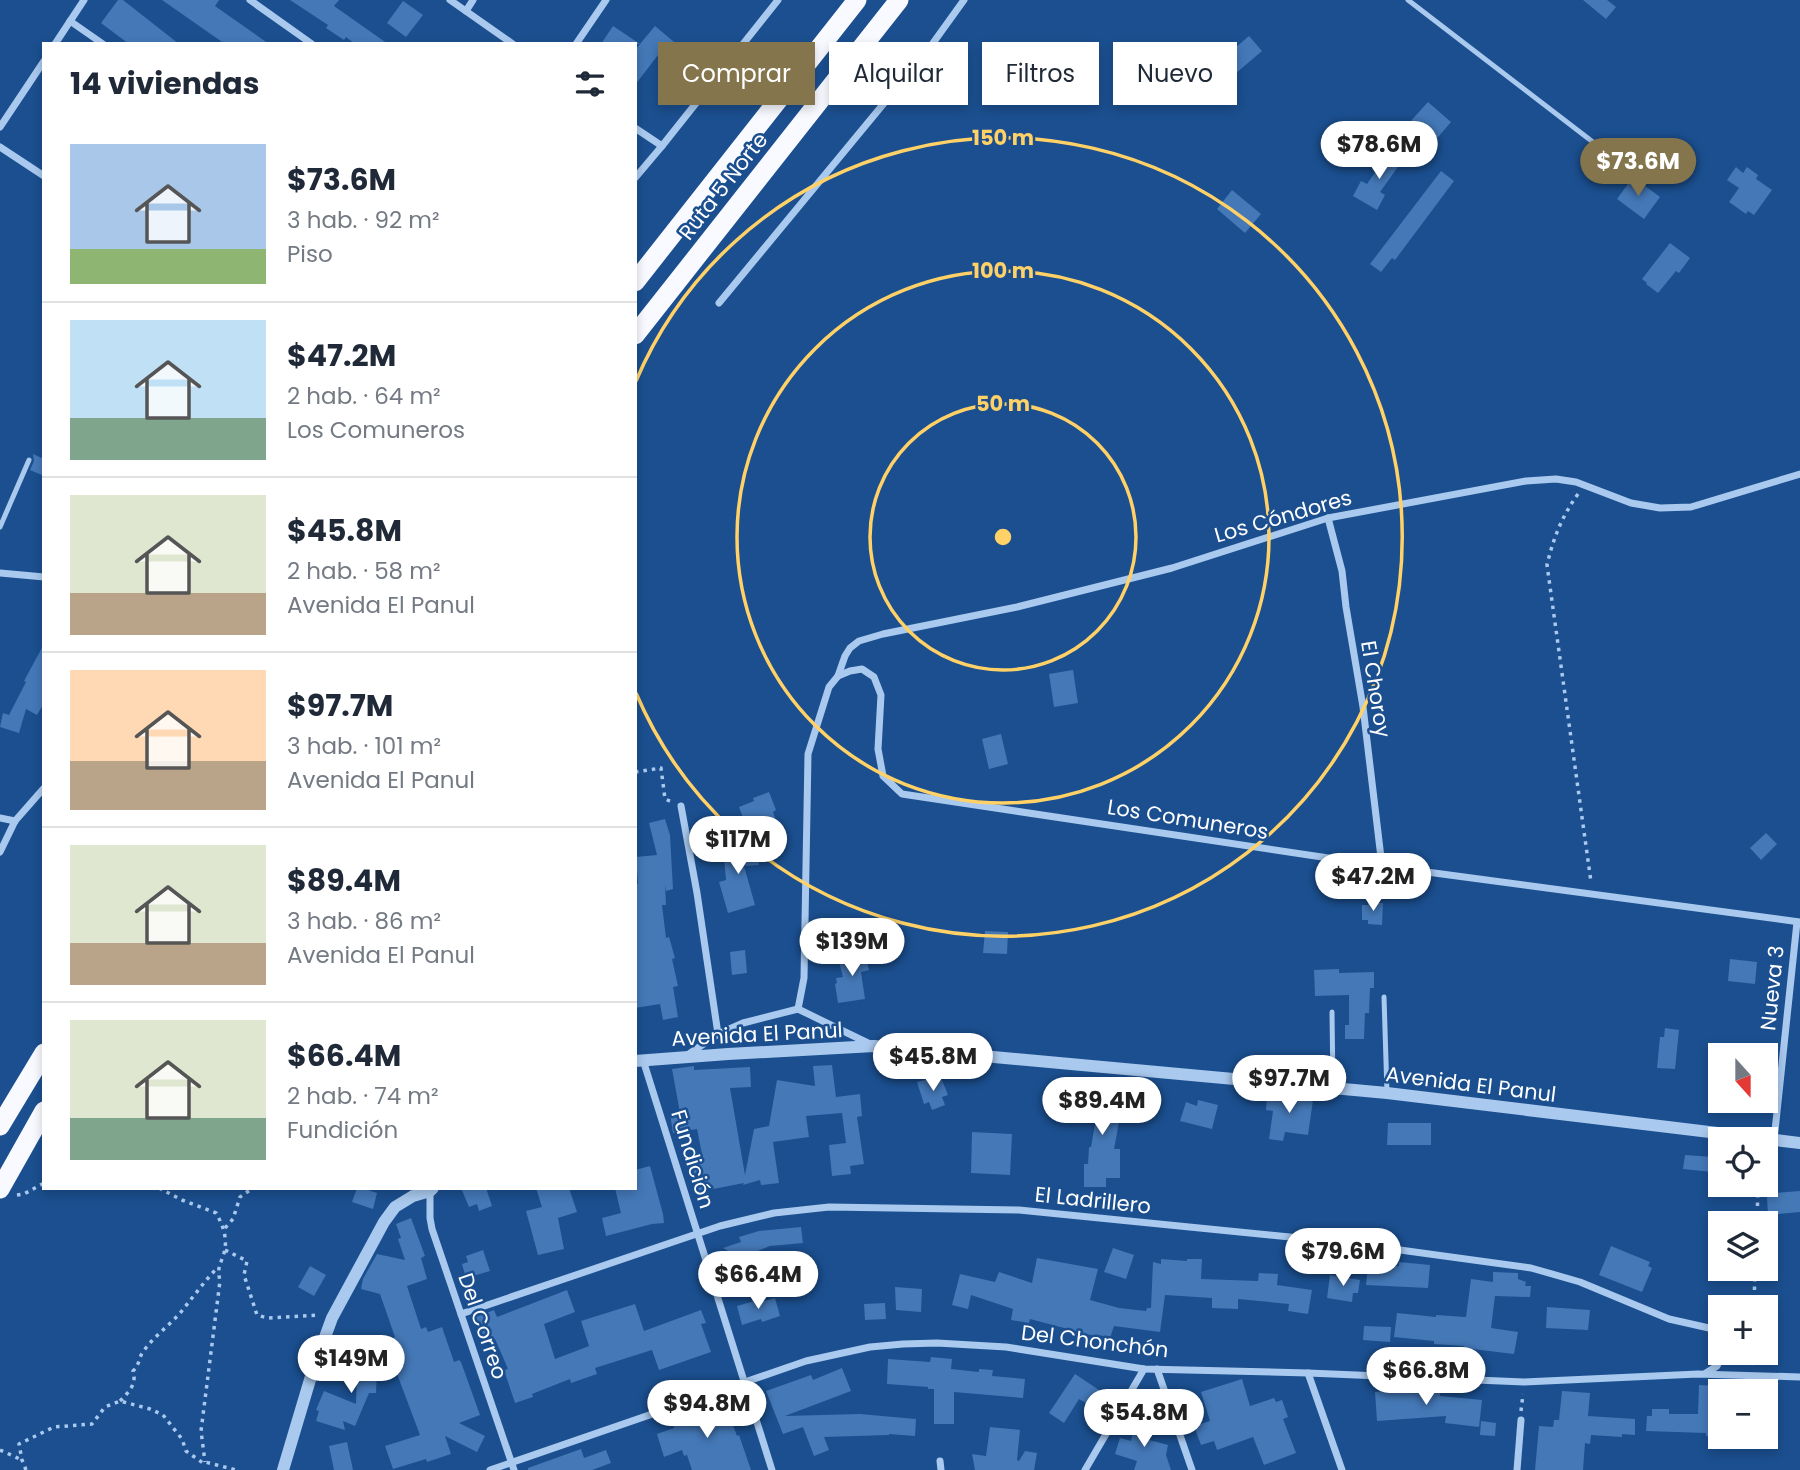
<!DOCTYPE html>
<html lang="es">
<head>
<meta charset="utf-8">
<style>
	body { margin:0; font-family:Poppins,sans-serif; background:#f6f6f7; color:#1f2937; height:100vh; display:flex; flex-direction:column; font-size:26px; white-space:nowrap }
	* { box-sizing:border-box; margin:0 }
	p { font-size:23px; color:#747a83 }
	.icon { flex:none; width:38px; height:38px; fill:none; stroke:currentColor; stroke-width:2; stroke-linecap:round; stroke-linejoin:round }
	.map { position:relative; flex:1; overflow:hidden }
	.drawer { position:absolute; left:42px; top:42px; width:595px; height:1148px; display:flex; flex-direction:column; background:#fff; border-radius:0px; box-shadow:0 4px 10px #0003 }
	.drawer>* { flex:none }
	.hud { position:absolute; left:658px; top:42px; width:665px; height:63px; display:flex; gap:14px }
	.needle { width:46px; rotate:159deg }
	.tools { position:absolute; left:1708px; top:1043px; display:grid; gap:14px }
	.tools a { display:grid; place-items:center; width:70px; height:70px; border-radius:0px; background:#fff; box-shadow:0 4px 10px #0003; font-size:35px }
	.price { position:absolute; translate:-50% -60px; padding:0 16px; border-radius:24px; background:#fff; color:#222; font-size:23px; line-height:46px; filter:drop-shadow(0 2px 4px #0008) }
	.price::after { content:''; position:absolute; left:50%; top:42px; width:21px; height:16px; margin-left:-10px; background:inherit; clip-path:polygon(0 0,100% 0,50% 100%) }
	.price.active { background:#84754c; color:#fff }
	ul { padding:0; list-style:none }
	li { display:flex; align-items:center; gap:21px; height:175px; padding:0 28px }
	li+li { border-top:2px solid #e0e1e3 }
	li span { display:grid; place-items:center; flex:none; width:196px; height:140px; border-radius:0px; color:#555 }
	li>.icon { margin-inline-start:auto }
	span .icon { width:84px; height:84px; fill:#fffc; stroke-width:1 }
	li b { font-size:30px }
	h2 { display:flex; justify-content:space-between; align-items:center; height:84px; padding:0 28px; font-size:30px }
	.chip { padding:0 24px; border-radius:0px; background:#fff; box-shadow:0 4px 10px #0003; font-size:24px; line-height:63px }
	.chip.active { background:#84754c; color:#fff }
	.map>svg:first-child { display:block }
	.building { fill:#4478b7 }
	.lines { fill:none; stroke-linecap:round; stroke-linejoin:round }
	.path { stroke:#a9c9ee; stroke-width:3.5; stroke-dasharray:3.5 5; stroke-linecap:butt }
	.service { stroke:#a9c9ee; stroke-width:5 }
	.minor { stroke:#a9c9ee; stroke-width:7 }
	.tertiary { stroke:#a9c9ee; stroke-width:12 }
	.trunk { stroke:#f8faff; stroke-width:19 }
	.ring { fill:none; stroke:#ffd166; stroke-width:3.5 }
	.labels { text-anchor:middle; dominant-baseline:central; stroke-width:5; stroke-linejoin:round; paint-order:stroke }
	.street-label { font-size:21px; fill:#fff; stroke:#1b4f8f }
	.centre { fill:#ffd166; stroke:#1b4f8f; stroke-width:3.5 }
	.ring-label { font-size:21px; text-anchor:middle; font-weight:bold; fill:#ffd166; stroke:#1b4f8f; stroke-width:5; stroke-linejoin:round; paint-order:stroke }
</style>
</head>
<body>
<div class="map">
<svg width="1800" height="1470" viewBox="0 0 1800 1470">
	<rect width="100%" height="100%" fill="#1b4f8f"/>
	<g class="building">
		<path d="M118 0H123L179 44H129L101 23Z"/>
		<path d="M162 0H219L215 6 269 44H225Z"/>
		<path d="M290 0H339L334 6 388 44H355L346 37 344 40 326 28 328 25Z"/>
		<path d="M1583 0H1607L1616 7 1606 19Z"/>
		<path d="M403 1 423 15 406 37 387 23Z"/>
		<path d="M613 26 640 44H601Z"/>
		<path d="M655 26 686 52 673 67 658 55 635 85V50Z"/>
		<path d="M1249 36 1262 51 1208 97 1195 82Z"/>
		<path d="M1428 102 1451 122 1433 143 1409 123Z"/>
		<path d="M1392 148 1405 157 1380 192 1385 195 1377 210 1353 196 1361 181 1367 184Z"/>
		<path d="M1736 167 1743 173 1747 167 1758 175 1756 179 1772 190 1754 215 1748 211 1746 214 1729 202 1739 188 1727 180Z"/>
		<path d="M1441 171 1454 181 1395 260 1392 258 1381 272 1370 264Z"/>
		<path d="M1633 177 1660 197 1644 219 1617 199Z"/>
		<path d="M1232 190 1261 214 1245 233 1217 209Z"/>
		<path d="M1670 243 1690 258 1679 273 1676 271 1658 293 1646 284 1647 283 1642 279Z"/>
		<path d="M33 454 44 459V476L30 470 34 461Z"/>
		<path d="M44 644V703L37 715 26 709 19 733 0 727 3 713 9 715 26 682 24 681Z"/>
		<path d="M1073 670 1078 703 1054 707 1049 674Z"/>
		<path d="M1001 734 1008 764 989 769 982 739Z"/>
		<path d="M769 792 776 810 773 812 776 820 748 831 739 807 754 801 753 798Z"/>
		<path d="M665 819 670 835 673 889 666 891 665 884 666 905H662L666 938 669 937 675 958 672 959 678 986 673 987 678 1017 663 1020 660 1004 635 1008V885L638 884 636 857 657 855 649 823Z"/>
		<path d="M1766 833 1777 844 1761 860 1750 848Z"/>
		<path d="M757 844 759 865 744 866 755 905 728 913 719 882 726 880 723 847Z"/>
		<path d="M1368 903H1383L1382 925 1368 924V920H1362V905H1368Z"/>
		<path d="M985 931 1008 932 1007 954 983 953Z"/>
		<path d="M745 950 747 973 732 975 730 952Z"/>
		<path d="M864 950 869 970 861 972 865 999 838 1003 835 984 837 983 836 978 843 977 838 958Z"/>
		<path d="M1730 959 1757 962 1755 984 1728 981Z"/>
		<path d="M1339 969V973L1374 972V988H1370L1369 1013H1365L1364 1039H1345V1025H1349V995L1315 996 1314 970Z"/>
		<path d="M1665 1028 1679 1030 1675 1069 1657 1068 1660 1037H1664Z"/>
		<path d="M832 1065 836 1097 860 1094 862 1116 857 1117 864 1164 850 1166 851 1174 832 1176 829 1145 846 1143 842 1113 806 1116 809 1137 773 1142 779 1183 761 1185 760 1180 743 1185 744 1183 698 1192 692 1162 703 1159 697 1129 673 1133 670 1114 680 1113 672 1069 694 1066V1070L750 1067 751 1087 730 1088 745 1175 754 1129 769 1126 777 1080 815 1086 813 1066Z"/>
		<path d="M934 1078 936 1083 942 1080 948 1095 942 1097 945 1105 932 1110 929 1102 924 1104 917 1082Z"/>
		<path d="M1085 1086 1117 1091 1114 1104 1122 1106 1114 1149H1120V1178H1106V1187H1084V1164H1088L1089 1147H1091L1097 1113 1081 1111Z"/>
		<path d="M1267 1093 1313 1100 1308 1135 1285 1132 1283 1141 1269 1139 1273 1111 1266 1110Z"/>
		<path d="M1198 1100 1218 1105 1212 1129 1180 1121 1186 1102 1197 1106Z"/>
		<path d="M1388 1123H1431V1145H1387Z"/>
		<path d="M972 1132 1012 1134 1010 1175 971 1173Z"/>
		<path d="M1685 1155 1713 1157 1712 1172 1683 1169Z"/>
		<path d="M650 1166 663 1214 664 1223 652 1224 606 1236 602 1218 621 1213 615 1188H635V1170Z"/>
		<path d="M357 1188H362L377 1193 373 1209 352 1202Z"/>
		<path d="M461 1188H486L492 1206 479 1211 477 1204 469 1207Z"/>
		<path d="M536 1188H569L577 1212 558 1218 564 1249 538 1255 526 1211 542 1207Z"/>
		<path d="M1800 1191V1212L1768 1215 1767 1197H1776V1193Z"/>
		<path d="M411 1218 425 1256 421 1258 427 1279 407 1286 421 1329 426 1327 428 1332 442 1327 454 1362 459 1360 461 1362 480 1415 459 1423 485 1436 477 1452 445 1436 451 1454 427 1462 426 1459 393 1469 385 1446 420 1435 385 1342 395 1337 380 1294 361 1289 363 1279 377 1254 405 1260 398 1239 401 1238 396 1224Z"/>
		<path d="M801 1227 803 1243 770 1246 755 1252 761 1270 723 1248 741 1242 739 1237 759 1231Z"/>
		<path d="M1611 1246 1650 1262 1648 1266 1652 1268 1642 1292 1599 1275Z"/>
		<path d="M1113 1248 1134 1255 1126 1279 1104 1272Z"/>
		<path d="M483 1250 490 1271 466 1278 462 1264 468 1262 466 1256Z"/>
		<path d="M1037 1258 1098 1269 1090 1300 1119 1308 1146 1311 1147 1308H1151L1153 1262 1161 1264V1259L1187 1261V1259H1202L1201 1279 1258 1281 1259 1273 1278 1274 1277 1285 1312 1290 1308 1314 1288 1311 1289 1304 1238 1299V1309L1212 1308V1298L1165 1295 1160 1332 1114 1326 1110 1338 1099 1335 1098 1337 1030 1319 1029 1323 1011 1320 1013 1309 971 1295 968 1309 952 1305 960 1274 995 1282 999 1272 1032 1283Z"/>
		<path d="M1399 1262 1430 1265 1428 1288 1366 1285 1368 1264 1399 1266Z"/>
		<path d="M310 1266 326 1275 314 1296 298 1287Z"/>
		<path d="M1493 1272 1518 1273V1279L1526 1282 1525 1286H1531L1530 1297 1495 1296 1491 1328 1518 1332 1514 1354 1464 1348V1346L1434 1344V1341L1394 1337 1397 1313 1436 1317V1315L1466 1317 1471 1279 1493 1282Z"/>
		<path d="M1330 1275 1360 1280 1358 1293H1353L1352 1302 1327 1298Z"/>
		<path d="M895 1287 922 1289 921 1312 896 1310Z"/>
		<path d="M567 1290 575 1312 544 1324 555 1359 589 1346 581 1321 635 1304 644 1331 701 1310 706 1323 701 1324 711 1352 659 1370 652 1350 595 1368 597 1374 571 1383 570 1379 532 1394 533 1397 515 1403 504 1370 508 1369 495 1339 486 1342 476 1317 494 1310 497 1317Z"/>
		<path d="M775 1298 780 1316 762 1322 761 1319 742 1325 737 1306 761 1299 764 1301Z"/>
		<path d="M885 1303 886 1319 865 1320 864 1304Z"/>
		<path d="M1547 1307 1590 1310 1588 1330 1546 1328Z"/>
		<path d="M1364 1326 1391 1327 1390 1342 1363 1340Z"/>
		<path d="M378 1346 376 1393H369L355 1426 343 1421 345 1430 316 1421 319 1411 316 1410 324 1391 356 1404 357 1369 365 1370 363 1347Z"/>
		<path d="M931 1357 952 1359 951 1369 979 1372V1369L993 1370 992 1376 1025 1379 1023 1398 954 1392V1424H934V1389H928V1387L887 1384 888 1359 930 1362Z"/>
		<path d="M842 1368 851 1391 785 1416 860 1414 916 1419 915 1436 889 1434V1435L824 1437 829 1450 814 1456 803 1427 783 1434 766 1391 811 1375 813 1380Z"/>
		<path d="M1075 1374 1105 1394 1096 1409 1079 1399 1064 1423 1049 1413Z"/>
		<path d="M1242 1379 1250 1406 1274 1398 1276 1402 1282 1400 1288 1417 1283 1419 1296 1453 1264 1465 1253 1437 1217 1450 1214 1441 1201 1445 1194 1426 1210 1421 1201 1392Z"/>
		<path d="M1404 1384 1405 1393 1440 1392V1396L1482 1400 1479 1427 1445 1423 1446 1416 1377 1421 1375 1392 1387 1391V1385Z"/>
		<path d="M1699 1385 1717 1386 1716 1404H1720V1437L1706 1436V1433L1646 1431 1647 1416H1652V1409H1669V1414H1698Z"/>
		<path d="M1562 1391 1590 1393 1588 1416 1635 1419V1435L1622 1434V1437L1591 1435 1590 1444 1585 1443 1583 1470H1535L1539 1426 1553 1427 1554 1420H1559Z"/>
		<path d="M724 1400 737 1436 739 1435 751 1470H692L687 1455 684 1456 682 1450 664 1457 657 1434 674 1428 672 1421Z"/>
		<path d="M1136 1420 1153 1424 1149 1440 1168 1445 1166 1455 1171 1470H1134L1137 1461 1115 1454 1120 1438 1131 1441Z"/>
		<path d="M1481 1421 1496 1423 1495 1436 1480 1435Z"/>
		<path d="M990 1427 1020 1430 1017 1460 1019 1461 1025 1451 1037 1453 1034 1470H975L972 1454 986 1456Z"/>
		<path d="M347 1442 353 1470H334L329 1446Z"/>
		<path d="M581 1449 584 1458 606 1450 611 1463 592 1470H528V1468Z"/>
	</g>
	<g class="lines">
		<g class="path">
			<path d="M1578 494C1562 516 1553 539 1547 565L1591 882"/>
			<path d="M635 772 661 768 665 799 672 802"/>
			<path d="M159 1188 182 1200 216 1213C223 1225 228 1239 224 1253 220 1266 217 1267 220 1281L201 1431 205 1462"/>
			<path d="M17 1195 24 1194 44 1183"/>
			<path d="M1757 1223 1758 1185"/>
			<path d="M225 1228 233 1219 240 1197 253 1188"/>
			<path d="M225 1250 247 1261 244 1275 257 1315 267 1318 320 1315"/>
			<path d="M1754 1307 1755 1269"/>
			<path d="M1751 1365 1752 1353"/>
			<path d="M120 1401C129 1392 137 1384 133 1371 140 1364 138 1359 143 1352 153 1337 169 1326 181 1312 193 1297 204 1282 217 1268"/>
			<path d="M1521 1411 1523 1394"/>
			<path d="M0 1450 22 1460"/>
			<path d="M26 1470 22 1460 19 1444 54 1427 92 1424 105 1407 120 1401 150 1409 163 1415 182 1439 186 1451 203 1463 205 1462 236 1470"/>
		</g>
		<g class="service">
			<path d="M1408 0 1602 149"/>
			<path d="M0 527 29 460"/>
			<path d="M1384 997 1387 1093"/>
			<path d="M1332 1012 1333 1088"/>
		</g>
		<g class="minor">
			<path d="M250 0 312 44"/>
			<path d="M450 0 513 44"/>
			<path d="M466 11 473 0"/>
			<path d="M70 21 103 44"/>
			<path d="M55 44 84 0"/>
			<path d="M576 44 606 0"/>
			<path d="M0 127 44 61"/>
			<path d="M635 128 662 146"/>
			<path d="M0 147 44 176"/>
			<path d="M635 178 662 146 778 0"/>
			<path d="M719 303 928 50 964 0"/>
			<path d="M1328 518 1342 571 1346 607 1363 707 1382 866"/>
			<path d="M0 573 44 577"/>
			<path d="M838 676 845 656 850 648 859 641 883 634 1017 607 1172 568 1328 518 1526 481 1556 479 1576 482 1631 503 1660 508 1691 507 1800 474"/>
			<path d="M681 806 697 893 718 1034 689 1054"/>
			<path d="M0 818 15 821"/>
			<path d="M0 852 15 821 44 788"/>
			<path d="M798 1009 804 978 808 754 829 687 838 676 850 671 862 669 874 677 881 695 878 749 883 776 902 794 1382 866 1800 922"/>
			<path d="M718 1034 743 1023 798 1009 870 1044"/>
			<path d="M643 1060 772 1470"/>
			<path d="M1774 1140 1797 922"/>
			<path d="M430 1191V1218L432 1229 514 1470"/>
			<path d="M461 1314 720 1226 774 1213 829 1207 1019 1210 1349 1243 1531 1268 1580 1282 1669 1319 1709 1328 1714 1331 1720 1339"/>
			<path d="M1157 1369 1192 1470"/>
			<path d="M1308 1373 1342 1470"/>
			<path d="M1706 1373 1717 1366 1723 1353"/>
			<path d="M940 1461 941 1470"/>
			<path d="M490 1470 806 1361 870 1347 903 1344 937 1343 1006 1347 1144 1369 1308 1373 1524 1382 1698 1374 1800 1377"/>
			<path d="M1085 1470 1144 1369"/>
			<path d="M1517 1470 1521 1420"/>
		</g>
		<g class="tertiary">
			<path d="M635 1061 728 1054 874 1046 1387 1093 1800 1143"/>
			<path d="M283 1470 312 1373 332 1318 384 1222 395 1207 413 1196 430 1191 433 1188"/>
		</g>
		<g class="trunk">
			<path d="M635 282 857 0"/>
			<path d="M635 335 899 0"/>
			<path d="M0 1126 44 1053"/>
			<path d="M0 1189 44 1111"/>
		</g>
	</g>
	<g class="ring">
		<circle cx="1003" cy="537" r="133"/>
		<circle cx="1003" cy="537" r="266"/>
		<path d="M636 381A399 399 0 1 1 636 693"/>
	</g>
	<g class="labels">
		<g class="street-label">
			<text transform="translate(723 186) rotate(-52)">Ruta 5 Norte</text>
			<text transform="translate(1283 516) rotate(-16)">Los Cóndores</text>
			<text transform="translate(1376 689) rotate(81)">El Choroy</text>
			<text transform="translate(1188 819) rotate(9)">Los Comuneros</text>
			<text transform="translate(1772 988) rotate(-84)">Nueva 3</text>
			<text transform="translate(757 1034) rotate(-3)">Avenida El Panul</text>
			<text transform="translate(1471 1084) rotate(7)">Avenida El Panul</text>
			<text transform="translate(693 1159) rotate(73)">Fundición</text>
			<text transform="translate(1093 1200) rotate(6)">El Ladrillero</text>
			<text transform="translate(483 1326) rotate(71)">Del Correo</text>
			<text transform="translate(1095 1341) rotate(7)">Del Chonchón</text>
		</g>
	</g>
	<circle cx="1003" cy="537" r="10" class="centre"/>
	<g class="ring-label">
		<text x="1003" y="145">150 m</text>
		<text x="1003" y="278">100 m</text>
		<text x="1003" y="411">50 m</text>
	</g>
</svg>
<div class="tools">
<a><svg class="needle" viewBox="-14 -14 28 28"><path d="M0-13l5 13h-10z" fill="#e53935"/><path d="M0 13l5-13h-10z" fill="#747a83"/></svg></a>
<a><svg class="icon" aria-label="locate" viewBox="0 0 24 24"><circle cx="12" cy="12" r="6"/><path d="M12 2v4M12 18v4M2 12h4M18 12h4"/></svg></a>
<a><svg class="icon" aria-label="layers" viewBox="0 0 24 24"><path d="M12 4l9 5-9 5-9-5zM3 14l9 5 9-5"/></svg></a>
<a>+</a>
<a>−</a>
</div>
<b class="price" style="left:1379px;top:181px">$78.6M</b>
<b class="price active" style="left:1638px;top:198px">$73.6M</b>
<b class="price" style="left:738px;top:876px">$117M</b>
<b class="price" style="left:1373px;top:913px">$47.2M</b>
<b class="price" style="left:852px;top:978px">$139M</b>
<b class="price" style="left:933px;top:1093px">$45.8M</b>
<b class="price" style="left:1289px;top:1115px">$97.7M</b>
<b class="price" style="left:1102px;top:1137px">$89.4M</b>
<b class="price" style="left:1343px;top:1288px">$79.6M</b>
<b class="price" style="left:758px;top:1311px">$66.4M</b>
<b class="price" style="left:351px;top:1395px">$149M</b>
<b class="price" style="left:1426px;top:1407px">$66.8M</b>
<b class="price" style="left:707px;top:1440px">$94.8M</b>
<b class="price" style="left:1144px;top:1449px">$54.8M</b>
<div class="hud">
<a class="chip active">Comprar</a>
<a class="chip">Alquilar</a>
<a class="chip">Filtros</a>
<a class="chip">Nuevo</a>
</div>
<section class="drawer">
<h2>14 viviendas<svg class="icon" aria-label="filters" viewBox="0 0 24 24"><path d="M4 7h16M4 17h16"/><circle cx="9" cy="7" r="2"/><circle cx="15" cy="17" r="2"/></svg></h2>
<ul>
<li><span style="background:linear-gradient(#a9c7e8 75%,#8fb573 0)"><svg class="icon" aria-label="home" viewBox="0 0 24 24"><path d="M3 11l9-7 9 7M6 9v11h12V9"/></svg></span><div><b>$73.6M</b><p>3 hab. · 92 m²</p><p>Piso</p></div></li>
<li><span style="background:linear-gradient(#bfe0f5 70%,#7fa58c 0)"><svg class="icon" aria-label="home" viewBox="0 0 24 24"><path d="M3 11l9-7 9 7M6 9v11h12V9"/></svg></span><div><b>$47.2M</b><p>2 hab. · 64 m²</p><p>Los Comuneros</p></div></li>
<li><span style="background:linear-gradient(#dfe7d0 70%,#b9a48a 0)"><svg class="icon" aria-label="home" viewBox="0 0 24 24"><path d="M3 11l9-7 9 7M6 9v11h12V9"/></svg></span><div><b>$45.8M</b><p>2 hab. · 58 m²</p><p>Avenida El Panul</p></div></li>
<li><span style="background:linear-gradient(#ffd9b3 65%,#b9a48a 0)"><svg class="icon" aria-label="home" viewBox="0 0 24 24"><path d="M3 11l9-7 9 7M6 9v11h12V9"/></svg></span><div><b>$97.7M</b><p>3 hab. · 101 m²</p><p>Avenida El Panul</p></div></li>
<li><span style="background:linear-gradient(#dfe7d0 70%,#b9a48a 0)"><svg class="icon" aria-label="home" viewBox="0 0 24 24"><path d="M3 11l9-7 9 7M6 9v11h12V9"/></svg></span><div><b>$89.4M</b><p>3 hab. · 86 m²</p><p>Avenida El Panul</p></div></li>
<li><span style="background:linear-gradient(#dfe7d0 70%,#7fa58c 0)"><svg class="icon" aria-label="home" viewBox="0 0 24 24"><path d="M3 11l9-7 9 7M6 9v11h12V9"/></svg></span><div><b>$66.4M</b><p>2 hab. · 74 m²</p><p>Fundición</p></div></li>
</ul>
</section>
</div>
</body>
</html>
